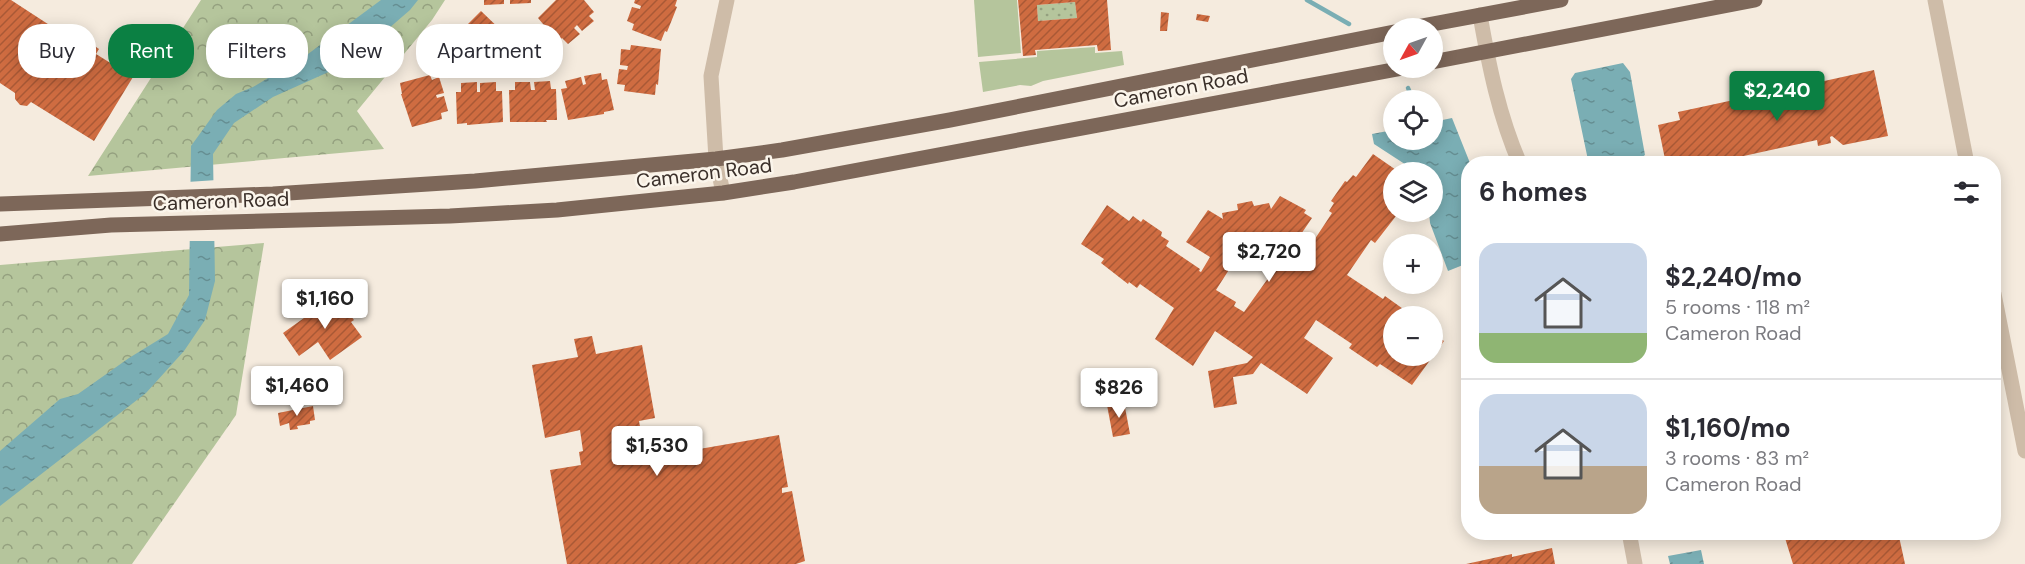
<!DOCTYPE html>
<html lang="en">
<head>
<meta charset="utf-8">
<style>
	body { margin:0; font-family:"DM Sans",sans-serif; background:#f2f2f3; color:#2b2b33; height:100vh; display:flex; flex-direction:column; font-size:22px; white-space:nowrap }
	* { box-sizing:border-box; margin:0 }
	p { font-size:20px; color:#7c7c81 }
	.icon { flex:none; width:33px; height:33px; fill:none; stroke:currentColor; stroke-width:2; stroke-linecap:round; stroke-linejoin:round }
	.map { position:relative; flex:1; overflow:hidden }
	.drawer { position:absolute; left:1461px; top:156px; width:540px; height:384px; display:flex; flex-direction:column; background:#fff; border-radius:24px; box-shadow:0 3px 15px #0003 }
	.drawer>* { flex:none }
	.top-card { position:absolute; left:18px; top:24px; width:570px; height:54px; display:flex; gap:12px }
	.needle { width:39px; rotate:230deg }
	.fabs { position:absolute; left:1383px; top:18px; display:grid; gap:12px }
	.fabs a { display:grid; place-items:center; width:60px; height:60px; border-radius:50%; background:#fff; box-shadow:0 3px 15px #0003; font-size:30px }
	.price { position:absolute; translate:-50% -51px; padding:0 14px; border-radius:6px; background:#fff; color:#222; font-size:20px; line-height:39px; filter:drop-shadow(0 2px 3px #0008) }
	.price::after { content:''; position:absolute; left:50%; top:36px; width:18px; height:14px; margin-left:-9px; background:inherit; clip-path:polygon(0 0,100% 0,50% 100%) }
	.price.selected { background:#0b8043; color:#fff }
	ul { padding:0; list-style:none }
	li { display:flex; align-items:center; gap:18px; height:150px; padding:0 18px }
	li+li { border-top:2px solid #e1e1e2 }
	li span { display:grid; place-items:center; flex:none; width:168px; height:120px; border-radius:18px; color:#555 }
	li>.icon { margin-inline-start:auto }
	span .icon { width:72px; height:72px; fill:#fffc; stroke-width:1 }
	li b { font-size:26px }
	h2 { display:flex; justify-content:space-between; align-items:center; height:72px; padding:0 18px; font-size:26px }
	.chip { padding:0 21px; border-radius:24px; background:#fff; box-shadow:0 3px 15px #0003; font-size:21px; line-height:54px }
	.chip.selected { background:#0b8043; color:#fff }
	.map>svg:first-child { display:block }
	.green { fill:#b5c59c }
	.forest { fill:url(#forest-crowns) }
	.garden { fill:url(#garden-dots) }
	.water { fill:url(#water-ripples) }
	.pier { fill:#f5ebde }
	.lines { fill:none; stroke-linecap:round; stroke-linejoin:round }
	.stream { stroke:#7aaeb4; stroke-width:4.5 }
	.building { fill:url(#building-hatch); fill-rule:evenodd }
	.minor { stroke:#cebca8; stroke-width:15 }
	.major { stroke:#7d6759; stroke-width:15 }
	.labels { text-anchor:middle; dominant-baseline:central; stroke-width:5; stroke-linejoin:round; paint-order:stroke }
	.street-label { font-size:20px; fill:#3a2f29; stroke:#fbf5eb }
</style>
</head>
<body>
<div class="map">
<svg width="2025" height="564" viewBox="0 0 2025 564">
	<defs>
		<pattern id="forest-crowns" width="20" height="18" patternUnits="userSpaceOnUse" patternTransform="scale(1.5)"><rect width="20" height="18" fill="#b5c59c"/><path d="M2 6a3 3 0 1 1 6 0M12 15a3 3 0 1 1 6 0" fill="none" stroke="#94a07f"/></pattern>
		<pattern id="garden-dots" width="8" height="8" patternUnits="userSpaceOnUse" patternTransform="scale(1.5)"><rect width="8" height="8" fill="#b5c59c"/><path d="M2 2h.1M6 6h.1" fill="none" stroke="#94a07f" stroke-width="1.8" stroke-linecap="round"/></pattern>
		<pattern id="water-ripples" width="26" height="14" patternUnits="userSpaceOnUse" patternTransform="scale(1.5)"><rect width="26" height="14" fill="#7aaeb4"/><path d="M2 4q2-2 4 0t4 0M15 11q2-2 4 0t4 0" fill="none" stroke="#658e92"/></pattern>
		<pattern id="building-hatch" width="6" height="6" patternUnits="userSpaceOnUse" patternTransform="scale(1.5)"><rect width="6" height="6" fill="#cf6c41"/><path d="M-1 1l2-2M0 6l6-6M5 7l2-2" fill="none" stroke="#a95936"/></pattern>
	</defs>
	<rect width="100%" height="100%" fill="#f5ebde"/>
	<g class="green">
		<path d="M974 0H1017L1021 53 978 57Z"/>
		<path d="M1095 47V53L1122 51 1124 65 1043 81 1031 86 1020 85 983 92 979 62 1037 57V51Z"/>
	</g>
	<g class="forest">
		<path d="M201 0H445L432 20 357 111 384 149 88 176Z"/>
		<path d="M264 243 236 415 132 564H0V265Z"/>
	</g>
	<path class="garden" d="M1075 2 1077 18 1038 21 1037 5Z"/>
	<g class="water">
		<path d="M381 0H418L410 10 373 42 333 70 273 97 234 123 213 154 215 281 205 320 184 351 146 393 0 506V451L60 399 78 394 129 358 168 334 189 295 191 146 217 110 236 94 253 87 308 54Z"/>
		<path d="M1623 63 1630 72 1645 155C1631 167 1610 164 1592 163L1588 160 1571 79 1575 73Z"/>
		<path d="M1452 118 1470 163 1468 263 1448 271 1430 223 1429 212H1432V172H1417L1374 144 1372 134 1393 130 1394 140H1432L1433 122Z"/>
		<path d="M1701 550 1704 564H1670L1668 556Z"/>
	</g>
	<path class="pier" d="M217 180 218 241H186L187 182Z"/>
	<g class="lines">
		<g class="stream">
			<path d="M1307 0 1349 24"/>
			<path d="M1408 88 1413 100"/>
		</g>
	</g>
	<g class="building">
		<path d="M0 0H11L54 28 59 24H67L72 31 70 38 90 50 93 45 99 49 96 54 133 77 94 141 31 102 27 106 20 105 15 99V93L0 83Z"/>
		<path d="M484 0H504V4L484 5Z"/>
		<path d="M510 0H531V3L510 4Z"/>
		<path d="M556 0H584L594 12 589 16 594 21 582 31 577 25 574 28 580 34 568 44 562 38 558 42 538 18Z"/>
		<path d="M635 0H677L675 6 677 7 667 32 665 31 661 41 632 30 634 24 627 21 632 7 640 9 641 6 634 3Z"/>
		<path d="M1018 0H1107L1111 50 1098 51 1097 45 1035 50 1036 55 1023 56ZM1075 2 1077 18 1038 21 1037 5Z"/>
		<path d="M481 11 505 34 492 50 490 49 463 77 439 54 456 36 465 44 472 37 463 29Z"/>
		<path d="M1161 12 1169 13 1167 31H1160Z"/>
		<path d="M1197 14 1210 16 1208 22 1196 20Z"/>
		<path d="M631 45 661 49 658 85 656 84 655 95 624 91 625 85 617 84 619 69 627 70 628 66 620 65 621 49 630 50Z"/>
		<path d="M1874 70 1888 136 1843 145 1832 136 1830 137 1831 143 1818 146 1817 140 1721 161 1719 164H1666L1658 125 1680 120 1678 112 1757 95V98L1775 94V92Z"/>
		<path d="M601 73 602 80 607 79 614 110 604 112V114L568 120 561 89 567 88 565 81 581 77 583 85 586 84 584 76Z"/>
		<path d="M430 75 432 80 439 77 444 93 436 95 437 98 444 96 448 111 441 113 442 119 412 127 401 94H402L400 83Z"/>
		<path d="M550 81 551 89H556L557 120H546L547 122H510L509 90H515V82H530L531 90H535L534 82Z"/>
		<path d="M477 82V92H480V83L496 82V91H502L503 122 467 125V123L457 124 456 92H461V83Z"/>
		<path d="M1373 154 1399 172H1394V212H1396L1394 215 1396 216 1375 243 1371 240 1347 275 1383 299 1385 296 1413 316H1394V356H1432V333L1444 341 1412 385 1380 364 1377 367 1349 348 1352 344 1316 320 1304 338 1333 358 1307 394 1261 363 1253 374 1233 377 1237 404 1214 408 1208 371 1247 363 1253 357 1215 331 1193 366 1155 339 1174 308 1140 284 1137 288 1129 282 1128 284 1101 263 1104 259 1081 244 1107 205 1129 221 1133 216 1141 222 1143 219 1162 232 1161 236 1169 241 1166 246 1200 269 1199 271 1201 272 1210 257 1186 242 1208 210 1223 219 1222 213 1238 210 1237 204 1252 201 1254 206 1269 203 1271 209 1280 196 1306 210 1304 213 1312 218 1297 240 1309 248 1332 213 1329 211 1334 203 1331 201 1345 181 1347 182 1353 175 1356 177ZM1260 245 1281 260 1244 312 1234 306 1236 302 1216 290 1241 251Z"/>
		<path d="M339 299 344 306 346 304 350 309 347 311 354 320 351 322 362 337 330 360 318 342 299 356 283 333 325 303 328 307Z"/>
		<path d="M592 336 596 354 642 345 655 418 639 421 645 453 663 450 665 455 779 435 788 487 782 488V493L792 491 805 561 796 564H567L550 470 581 465 579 452 583 451 580 430 545 438 532 365 578 357 574 339Z"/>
		<path d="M1124 402 1130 434 1113 437 1107 405Z"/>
		<path d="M313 406 315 420 310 421V424L297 426 298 429 290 430 289 423 280 426 278 413Z"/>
		<path d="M1812 532H1898L1905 564H1793L1785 538Z"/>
		<path d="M1552 548 1555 564H1466L1512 554V557Z"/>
	</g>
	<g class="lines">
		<g class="minor">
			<path d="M1935 0 1967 164"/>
			<path d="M1480 15C1489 66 1499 116 1520 164"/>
			<path d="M723 193 716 159 711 76 727 0"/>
			<path d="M1994 294 2025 451"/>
			<path d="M1629 532 1635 564"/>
		</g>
		<g class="major">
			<path d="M1411 28 1561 0"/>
			<path d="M1432 62 1755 0"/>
			<path d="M0 204 273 194 475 181 716 159 782 150 950 120 1394 32"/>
			<path d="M0 234 111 225 450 216 557 210 723 193 794 182 1403 68"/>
		</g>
	</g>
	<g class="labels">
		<g class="street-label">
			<text transform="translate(1181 88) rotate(-11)">Cameron Road</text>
			<text transform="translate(704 173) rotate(-7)">Cameron Road</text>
			<text transform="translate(221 201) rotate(-2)">Cameron Road</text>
		</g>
	</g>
</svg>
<div class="fabs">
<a><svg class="needle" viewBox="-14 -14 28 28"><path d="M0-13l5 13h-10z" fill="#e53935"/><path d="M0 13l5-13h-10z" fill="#7c7c81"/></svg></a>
<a><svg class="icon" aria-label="locate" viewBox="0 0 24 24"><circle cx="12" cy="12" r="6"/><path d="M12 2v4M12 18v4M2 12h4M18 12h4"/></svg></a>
<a><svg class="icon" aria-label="layers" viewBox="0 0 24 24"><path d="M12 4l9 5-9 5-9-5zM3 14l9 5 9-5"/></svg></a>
<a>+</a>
<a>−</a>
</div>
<b class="price selected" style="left:1777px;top:122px">$2,240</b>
<b class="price" style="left:1269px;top:283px">$2,720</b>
<b class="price" style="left:325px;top:330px">$1,160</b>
<b class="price" style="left:297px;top:417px">$1,460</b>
<b class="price" style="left:1119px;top:419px">$826</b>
<b class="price" style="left:657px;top:477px">$1,530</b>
<div class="top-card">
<a class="chip">Buy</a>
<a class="chip selected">Rent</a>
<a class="chip">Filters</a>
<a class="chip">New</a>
<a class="chip">Apartment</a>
</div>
<section class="drawer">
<h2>6 homes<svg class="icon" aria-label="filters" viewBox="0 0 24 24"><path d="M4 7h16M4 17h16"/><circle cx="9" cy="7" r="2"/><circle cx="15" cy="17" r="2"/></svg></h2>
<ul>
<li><span style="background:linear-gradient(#c9d6e8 75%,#8fb573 0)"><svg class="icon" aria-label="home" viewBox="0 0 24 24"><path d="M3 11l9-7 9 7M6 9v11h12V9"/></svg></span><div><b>$2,240/mo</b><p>5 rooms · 118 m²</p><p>Cameron Road</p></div></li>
<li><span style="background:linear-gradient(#c9d6e8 60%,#b9a48a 0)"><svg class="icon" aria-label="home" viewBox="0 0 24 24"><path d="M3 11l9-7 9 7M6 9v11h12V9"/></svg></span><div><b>$1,160/mo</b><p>3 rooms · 83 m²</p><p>Cameron Road</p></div></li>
</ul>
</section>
</div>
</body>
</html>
